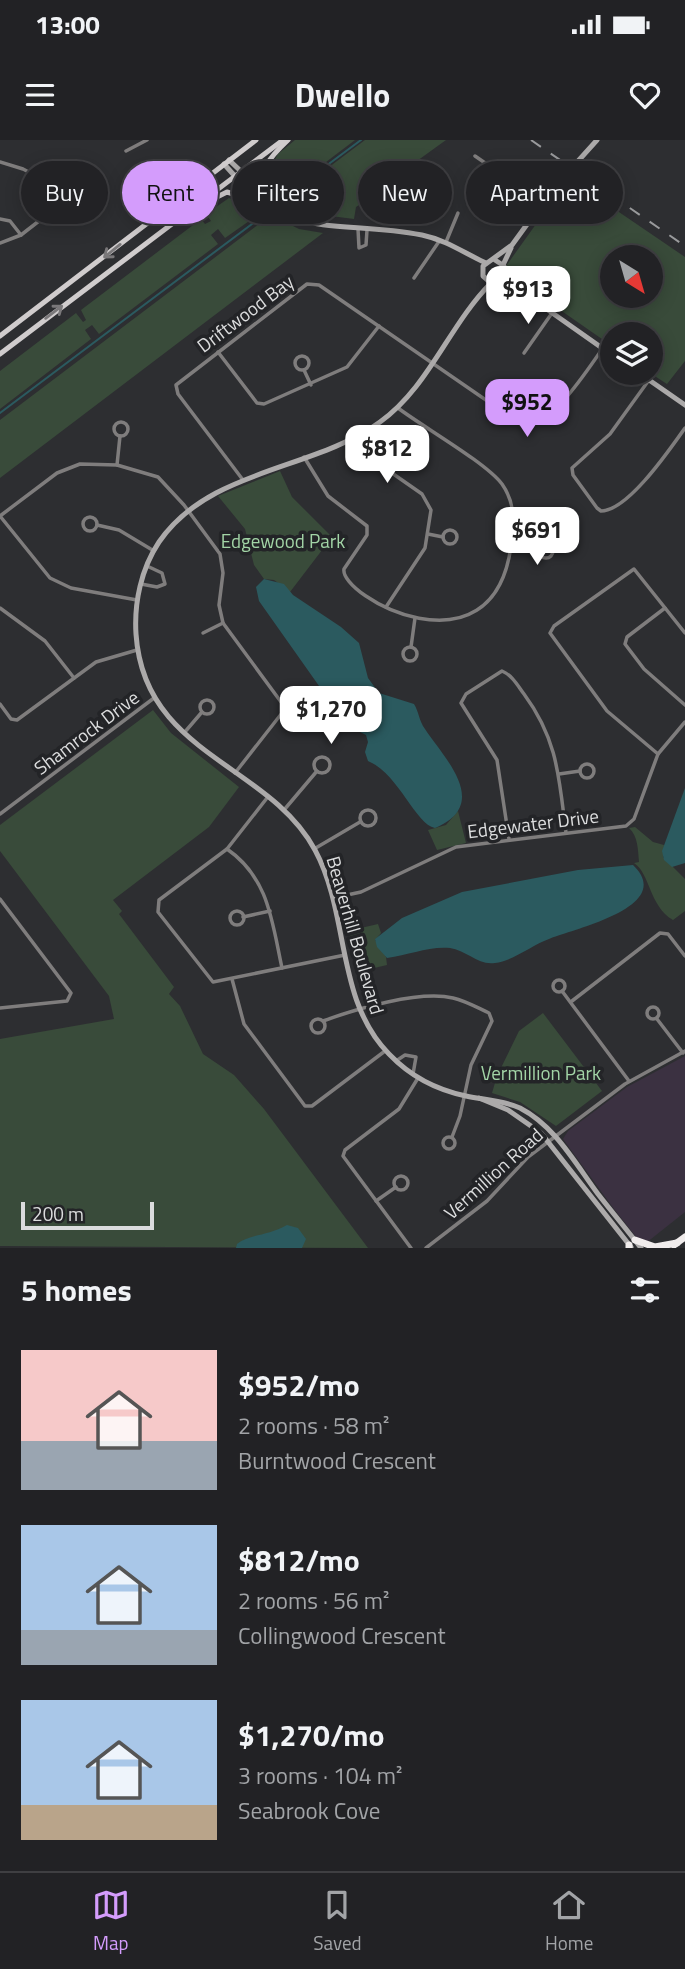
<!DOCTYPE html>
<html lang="en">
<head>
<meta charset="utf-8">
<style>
	body { margin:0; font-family:"Titillium Web",sans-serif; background:#2e2f32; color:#f1f3f6; height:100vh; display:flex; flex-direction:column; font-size:26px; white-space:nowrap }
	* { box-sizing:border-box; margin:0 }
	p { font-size:23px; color:#a2a4a7 }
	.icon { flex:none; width:38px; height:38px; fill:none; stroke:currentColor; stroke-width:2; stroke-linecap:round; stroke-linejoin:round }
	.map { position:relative; height:1108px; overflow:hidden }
	.side { display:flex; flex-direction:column; background:#222225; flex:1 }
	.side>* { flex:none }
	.top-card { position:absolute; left:21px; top:21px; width:644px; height:63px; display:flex; gap:14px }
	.needle { width:46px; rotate:143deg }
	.tools { position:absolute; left:600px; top:105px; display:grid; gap:14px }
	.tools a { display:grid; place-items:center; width:63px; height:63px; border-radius:50%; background:#222225; box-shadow:0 4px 18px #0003,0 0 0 2px #3f3f42; font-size:35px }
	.scale { position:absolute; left:21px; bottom:18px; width:133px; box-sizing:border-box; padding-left:7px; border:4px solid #dbdcdd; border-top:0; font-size:19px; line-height:24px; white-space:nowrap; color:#dbdcdd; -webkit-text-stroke:5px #232427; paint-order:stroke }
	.price { position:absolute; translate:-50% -60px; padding:0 16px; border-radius:14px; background:#fff; color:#222; font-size:23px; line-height:46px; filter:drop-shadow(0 2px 4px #0008) }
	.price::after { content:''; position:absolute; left:50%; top:42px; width:21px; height:16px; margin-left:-10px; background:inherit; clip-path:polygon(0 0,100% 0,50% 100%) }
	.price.current { background:#d49cfc; color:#111 }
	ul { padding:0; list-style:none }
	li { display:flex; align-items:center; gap:21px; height:175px; padding:0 21px }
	li span { display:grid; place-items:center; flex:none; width:196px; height:140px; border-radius:0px; color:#555 }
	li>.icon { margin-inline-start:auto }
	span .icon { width:84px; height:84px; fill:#fffc; stroke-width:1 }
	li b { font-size:30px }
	h2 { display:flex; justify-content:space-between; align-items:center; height:84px; padding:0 21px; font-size:30px }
	.pill { padding:0 24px; border-radius:32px; background:#222225; box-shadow:0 4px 18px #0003,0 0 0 2px #3f3f42; font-size:24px; line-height:63px }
	.pill.current { background:#d49cfc; color:#111 }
	.status { display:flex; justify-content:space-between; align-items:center; height:49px; padding:0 35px; background:#222225; direction:ltr }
	.status svg { height:19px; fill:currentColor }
	header { display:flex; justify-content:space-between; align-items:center; height:91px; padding:0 21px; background:#222225; font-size:32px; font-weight:700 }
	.tab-bar { display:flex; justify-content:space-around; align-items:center; height:98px; border-top:2px solid #3f3f42; background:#222225; font-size:19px; color:#a2a4a7 }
	.tab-bar a { display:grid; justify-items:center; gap:4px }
	.tab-bar .current { color:#d49cfc }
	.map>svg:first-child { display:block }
	.commercial { fill:#3b3141 }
	.green { fill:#394b3a; fill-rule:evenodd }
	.water { fill:#2b5a5f }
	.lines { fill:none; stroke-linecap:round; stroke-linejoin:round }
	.stream { stroke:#2b5a5f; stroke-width:2 }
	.street { stroke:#7f7d7d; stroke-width:3.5 }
	.secondary { stroke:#acaaaa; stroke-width:5 }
	.primary { stroke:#d0cccd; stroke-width:5 }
	.highway { stroke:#f0ecec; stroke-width:7 }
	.rail { stroke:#999a9c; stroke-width:2; stroke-dasharray:12 12; stroke-linecap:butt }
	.oneway { stroke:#7a787a }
	.labels { text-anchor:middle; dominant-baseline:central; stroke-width:7; stroke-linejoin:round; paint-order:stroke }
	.street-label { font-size:19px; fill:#dbdcdd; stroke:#232427 }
	.park-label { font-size:19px; fill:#a2d4a6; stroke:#232427 }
</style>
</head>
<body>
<div class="status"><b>13:00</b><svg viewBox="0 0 49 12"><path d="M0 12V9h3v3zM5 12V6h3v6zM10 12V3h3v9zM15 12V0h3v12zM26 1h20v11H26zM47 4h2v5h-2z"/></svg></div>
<header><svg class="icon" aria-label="menu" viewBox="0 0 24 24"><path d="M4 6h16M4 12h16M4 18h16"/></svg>Dwello<svg class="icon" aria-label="heart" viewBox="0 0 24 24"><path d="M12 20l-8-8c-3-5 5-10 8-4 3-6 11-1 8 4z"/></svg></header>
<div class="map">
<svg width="685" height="1108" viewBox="0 0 685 1108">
	<rect width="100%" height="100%" fill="#2d2e31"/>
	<path class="commercial" d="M685 916V1072L646 1103 637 1098 614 1069 563 999 568 991 627 947Z"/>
	<g class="green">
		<path d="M295 0H355L280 57 263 40 278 14Z"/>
		<path d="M365 0H446L374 52 375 54 356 67 354 79 323 75 320 57 324 45 320 40 301 54 303 58 292 66 284 61Z"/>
		<path d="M569 38 685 117V221L667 244 650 233 651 194H612V206L507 133 506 126ZM612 117H651V156H612Z"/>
		<path d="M229 58 262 72 225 98 218 89 211 95 218 104 99 194 92 185 85 190 91 199 0 269V231L76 173 83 182 86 180 81 170 201 79 205 84 211 81 206 74Z"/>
		<path d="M271 75 299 89 323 93 0 338V280Z"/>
		<path d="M280 331 292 357 332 397 290 452 274 440 264 439 254 425 245 389 218 356Z"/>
		<path d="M153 570 171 593 239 647 209 687 113 760 122 771 119 774 174 847 169 854 180 866 203 914 234 935 264 969 368 1108 0 1106V899L114 879 109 856 0 711V685Z"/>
		<path d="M458 671 466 703 437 710 428 690 446 685Z"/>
		<path d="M635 687 653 702 664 705 663 717 685 739V771L673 780C649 766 650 733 634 723L639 722C638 710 638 696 629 688Z"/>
		<path d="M378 784 381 793 375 800 386 817 387 825 357 832 348 791Z"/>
		<path d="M543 873 602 951 556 986 520 962 492 953 497 936 519 891Z"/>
	</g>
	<g class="water">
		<path d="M264 439 284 444 293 455 341 487 359 503 368 538 379 553 414 564C419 572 419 581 425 589 444 618 492 664 435 688 415 684 399 634 368 621L365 612 368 602 366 595 352 588 342 575 335 577C323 569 326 566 324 553L259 461 256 447Z"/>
		<path d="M685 648V723L672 727 664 720 662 711Z"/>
		<path d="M633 725C677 767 572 789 549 799 532 805 513 821 495 823 479 826 466 810 450 808 429 806 409 815 387 818L377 807 375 799 402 778 462 752 578 730Z"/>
		<path d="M287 1085 298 1088 306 1099 302 1108H236L237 1104C250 1094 268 1096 287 1085Z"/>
	</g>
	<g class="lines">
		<g class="stream">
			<path d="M283 58 361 0"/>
			<path d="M0 273 264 75"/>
		</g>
		<g class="street">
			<path d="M126 11 147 0"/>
			<path d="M475 16 542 62"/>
			<path d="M0 22 23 29 63 50 66 60 21 95 0 103"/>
			<path d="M0 79 10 81 21 95"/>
			<path d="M358 89 359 108 366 105 367 90"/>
			<path d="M446 102 458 73"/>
			<path d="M414 138 440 100"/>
			<path d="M218 212 257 263 264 264 347 227 379 186"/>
			<path d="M524 213 552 173"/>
			<circle cx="302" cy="223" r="7"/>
			<path d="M304 230 311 245"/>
			<path d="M649 240 610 294 572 328 573 335 597 368 601 371C628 371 670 309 685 288"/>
			<circle cx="121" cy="289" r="7"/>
			<path d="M357 296 369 317 422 354 431 370 425 408 386 467"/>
			<path d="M304 317 328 356 367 386V395L344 429C339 456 493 541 511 406 514 384 516 364 502 344 485 322 423 287 398 268"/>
			<path d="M117 325 120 296"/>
			<path d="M243 340 178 254 176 245 307 144 319 145 525 287C556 280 585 233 603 208"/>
			<path d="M0 376 57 333 80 324 117 325 158 337 184 365 220 414 223 433 219 465 223 483 284 566 282 573 235 633"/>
			<path d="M0 376 50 438 71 448 137 460"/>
			<circle cx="90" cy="384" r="7"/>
			<path d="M97 385 119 390 154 411"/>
			<circle cx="450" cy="397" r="7"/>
			<path d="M428 394 443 397"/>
			<circle cx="546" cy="411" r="7"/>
			<path d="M511 406 539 410"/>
			<path d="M141 444 157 447 165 444 162 433 147 426"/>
			<path d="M0 468 45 501 74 538"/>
			<path d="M665 468 627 497 625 504 644 529 685 565"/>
			<path d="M203 493 223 483"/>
			<path d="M411 507 415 478"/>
			<circle cx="410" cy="514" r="7"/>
			<circle cx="207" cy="567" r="7"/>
			<path d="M0 564 11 579 17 580 96 522 137 510"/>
			<path d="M184 593 202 572"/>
			<path d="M658 614 607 571 550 493 554 486 634 429 685 493"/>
			<circle cx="322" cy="625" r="8"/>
			<circle cx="587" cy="631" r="7"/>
			<path d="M559 634 580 631"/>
			<path d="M267 658 227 709 159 760 158 772 213 842 345 815"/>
			<circle cx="368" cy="678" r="8"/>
			<path d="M284 670 317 631"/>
			<path d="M0 674 154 558"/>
			<path d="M509 699 497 620 461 563 466 554 502 531C512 535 518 546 524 554 558 600 559 638 566 693"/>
			<path d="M227 709C269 738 272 782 282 828"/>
			<path d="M314 709 360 682"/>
			<path d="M333 758 361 752 456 707 626 686 634 679 658 614 685 582"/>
			<path d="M0 759 71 853 67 861 0 868"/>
			<circle cx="237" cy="778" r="7"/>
			<path d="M243 777 270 771"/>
			<path d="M232 839 244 884 305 966H312L385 911"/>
			<circle cx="559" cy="846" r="6"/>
			<path d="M562 851 629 941"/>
			<path d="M572 861 660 793 668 794 685 816"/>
			<circle cx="653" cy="873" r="6"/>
			<path d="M657 879 683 913"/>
			<circle cx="318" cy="886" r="7"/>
			<path d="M323 881C356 869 419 850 453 858 466 861 478 868 489 873L492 881 471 925 460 976 452 997"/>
			<path d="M396 921 405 915 416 917 413 934"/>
			<circle cx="449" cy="1003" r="6"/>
			<circle cx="401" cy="1043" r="7"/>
			<path d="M376 1061 396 1047"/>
			<path d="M411 1108 343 1016 345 1010 399 969 418 938"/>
			<path d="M426 1108 487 1061 528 1017 625 944 685 911"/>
		</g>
		<g class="secondary">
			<path d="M229 20 285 73"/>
			<path d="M224 24C294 105 332 78 422 95 446 100 464 113 486 123"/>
			<path d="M495 120 504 126V134L499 141 491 143 483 136V126L512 105 552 50 597 0"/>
			<path d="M503 125 511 108"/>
			<path d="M504 134 514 146 612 215"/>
			<path d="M491 143C449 185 429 247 380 282 313 331 210 328 159 402 141 429 134 463 136 494 144 615 268 623 315 710 350 775 335 859 389 914 410 936 437 950 466 956 485 960 502 960 520 968 555 986 575 1023 598 1054 612 1072 627 1090 641 1108"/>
			<path d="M639 233 685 265"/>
			<path d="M479 958 508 970 541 993 631 1107"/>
		</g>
		<g class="primary">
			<path d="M266 57C256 31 270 17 288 0"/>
			<path d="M207 62 227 52 262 63"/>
			<path d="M0 196 256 0"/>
			<path d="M0 214 283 0"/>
		</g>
		<g class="highway">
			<path d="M635 1100 655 1107 677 1103"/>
			<path d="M674 1105 685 1097"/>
			<path d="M629 1108V1105"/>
		</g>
		<path class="rail" d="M531 0 685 106"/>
	</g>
	<defs><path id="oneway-shaft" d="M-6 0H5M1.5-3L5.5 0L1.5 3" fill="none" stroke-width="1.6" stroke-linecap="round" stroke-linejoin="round" transform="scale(1.75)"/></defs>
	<g class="oneway">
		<use href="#oneway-shaft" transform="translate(112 111) rotate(141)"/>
		<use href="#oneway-shaft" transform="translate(54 172) rotate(-37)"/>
	</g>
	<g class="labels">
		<g class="street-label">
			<text transform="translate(245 173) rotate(-37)">Driftwood Bay</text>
			<text transform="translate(86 592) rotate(-37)">Shamrock Drive</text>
			<text transform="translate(533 683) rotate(-7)">Edgewater Drive</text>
			<text transform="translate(356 795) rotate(74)">Beaverhill Boulevard</text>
			<text transform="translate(493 1033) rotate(-42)">Vermillion Road</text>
		</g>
		<g class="park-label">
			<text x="283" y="400">Edgewood Park</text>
			<text x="541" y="932">Vermillion Park</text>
		</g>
	</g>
</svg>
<div class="tools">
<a><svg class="needle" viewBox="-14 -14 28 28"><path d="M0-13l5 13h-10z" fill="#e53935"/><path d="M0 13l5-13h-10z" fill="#a2a4a7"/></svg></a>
<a><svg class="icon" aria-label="layers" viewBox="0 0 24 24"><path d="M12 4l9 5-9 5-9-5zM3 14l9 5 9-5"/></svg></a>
</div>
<div class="scale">200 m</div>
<b class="price" style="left:528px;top:186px">$913</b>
<b class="price current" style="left:527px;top:299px">$952</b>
<b class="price" style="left:387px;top:345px">$812</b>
<b class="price" style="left:537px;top:427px">$691</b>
<b class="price" style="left:331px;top:606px">$1,270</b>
<div class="top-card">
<a class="pill">Buy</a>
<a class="pill current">Rent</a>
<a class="pill">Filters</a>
<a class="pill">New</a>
<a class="pill">Apartment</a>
</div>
</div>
<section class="side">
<h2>5 homes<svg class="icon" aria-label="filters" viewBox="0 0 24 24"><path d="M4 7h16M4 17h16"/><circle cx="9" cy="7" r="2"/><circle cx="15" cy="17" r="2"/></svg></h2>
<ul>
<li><span style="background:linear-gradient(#f6c9c9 65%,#9aa5b1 0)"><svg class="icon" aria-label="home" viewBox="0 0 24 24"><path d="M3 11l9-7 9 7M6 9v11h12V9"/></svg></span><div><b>$952/mo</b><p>2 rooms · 58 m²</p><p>Burntwood Crescent</p></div></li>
<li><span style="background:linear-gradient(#a9c7e8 75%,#9aa5b1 0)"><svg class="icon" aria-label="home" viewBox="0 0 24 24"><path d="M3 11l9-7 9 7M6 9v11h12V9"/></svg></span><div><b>$812/mo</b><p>2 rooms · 56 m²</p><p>Collingwood Crescent</p></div></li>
<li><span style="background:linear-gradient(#a9c7e8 75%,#b9a48a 0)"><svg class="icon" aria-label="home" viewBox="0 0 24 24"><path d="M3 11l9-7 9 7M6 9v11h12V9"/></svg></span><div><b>$1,270/mo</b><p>3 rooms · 104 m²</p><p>Seabrook Cove</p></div></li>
</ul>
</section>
<nav class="tab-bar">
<a class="current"><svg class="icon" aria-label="map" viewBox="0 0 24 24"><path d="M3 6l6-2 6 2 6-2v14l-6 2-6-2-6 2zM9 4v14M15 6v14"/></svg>Map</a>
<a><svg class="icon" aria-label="saved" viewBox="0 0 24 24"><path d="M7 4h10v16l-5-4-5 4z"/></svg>Saved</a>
<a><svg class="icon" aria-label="home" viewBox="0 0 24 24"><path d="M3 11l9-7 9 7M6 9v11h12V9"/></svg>Home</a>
</nav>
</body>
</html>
